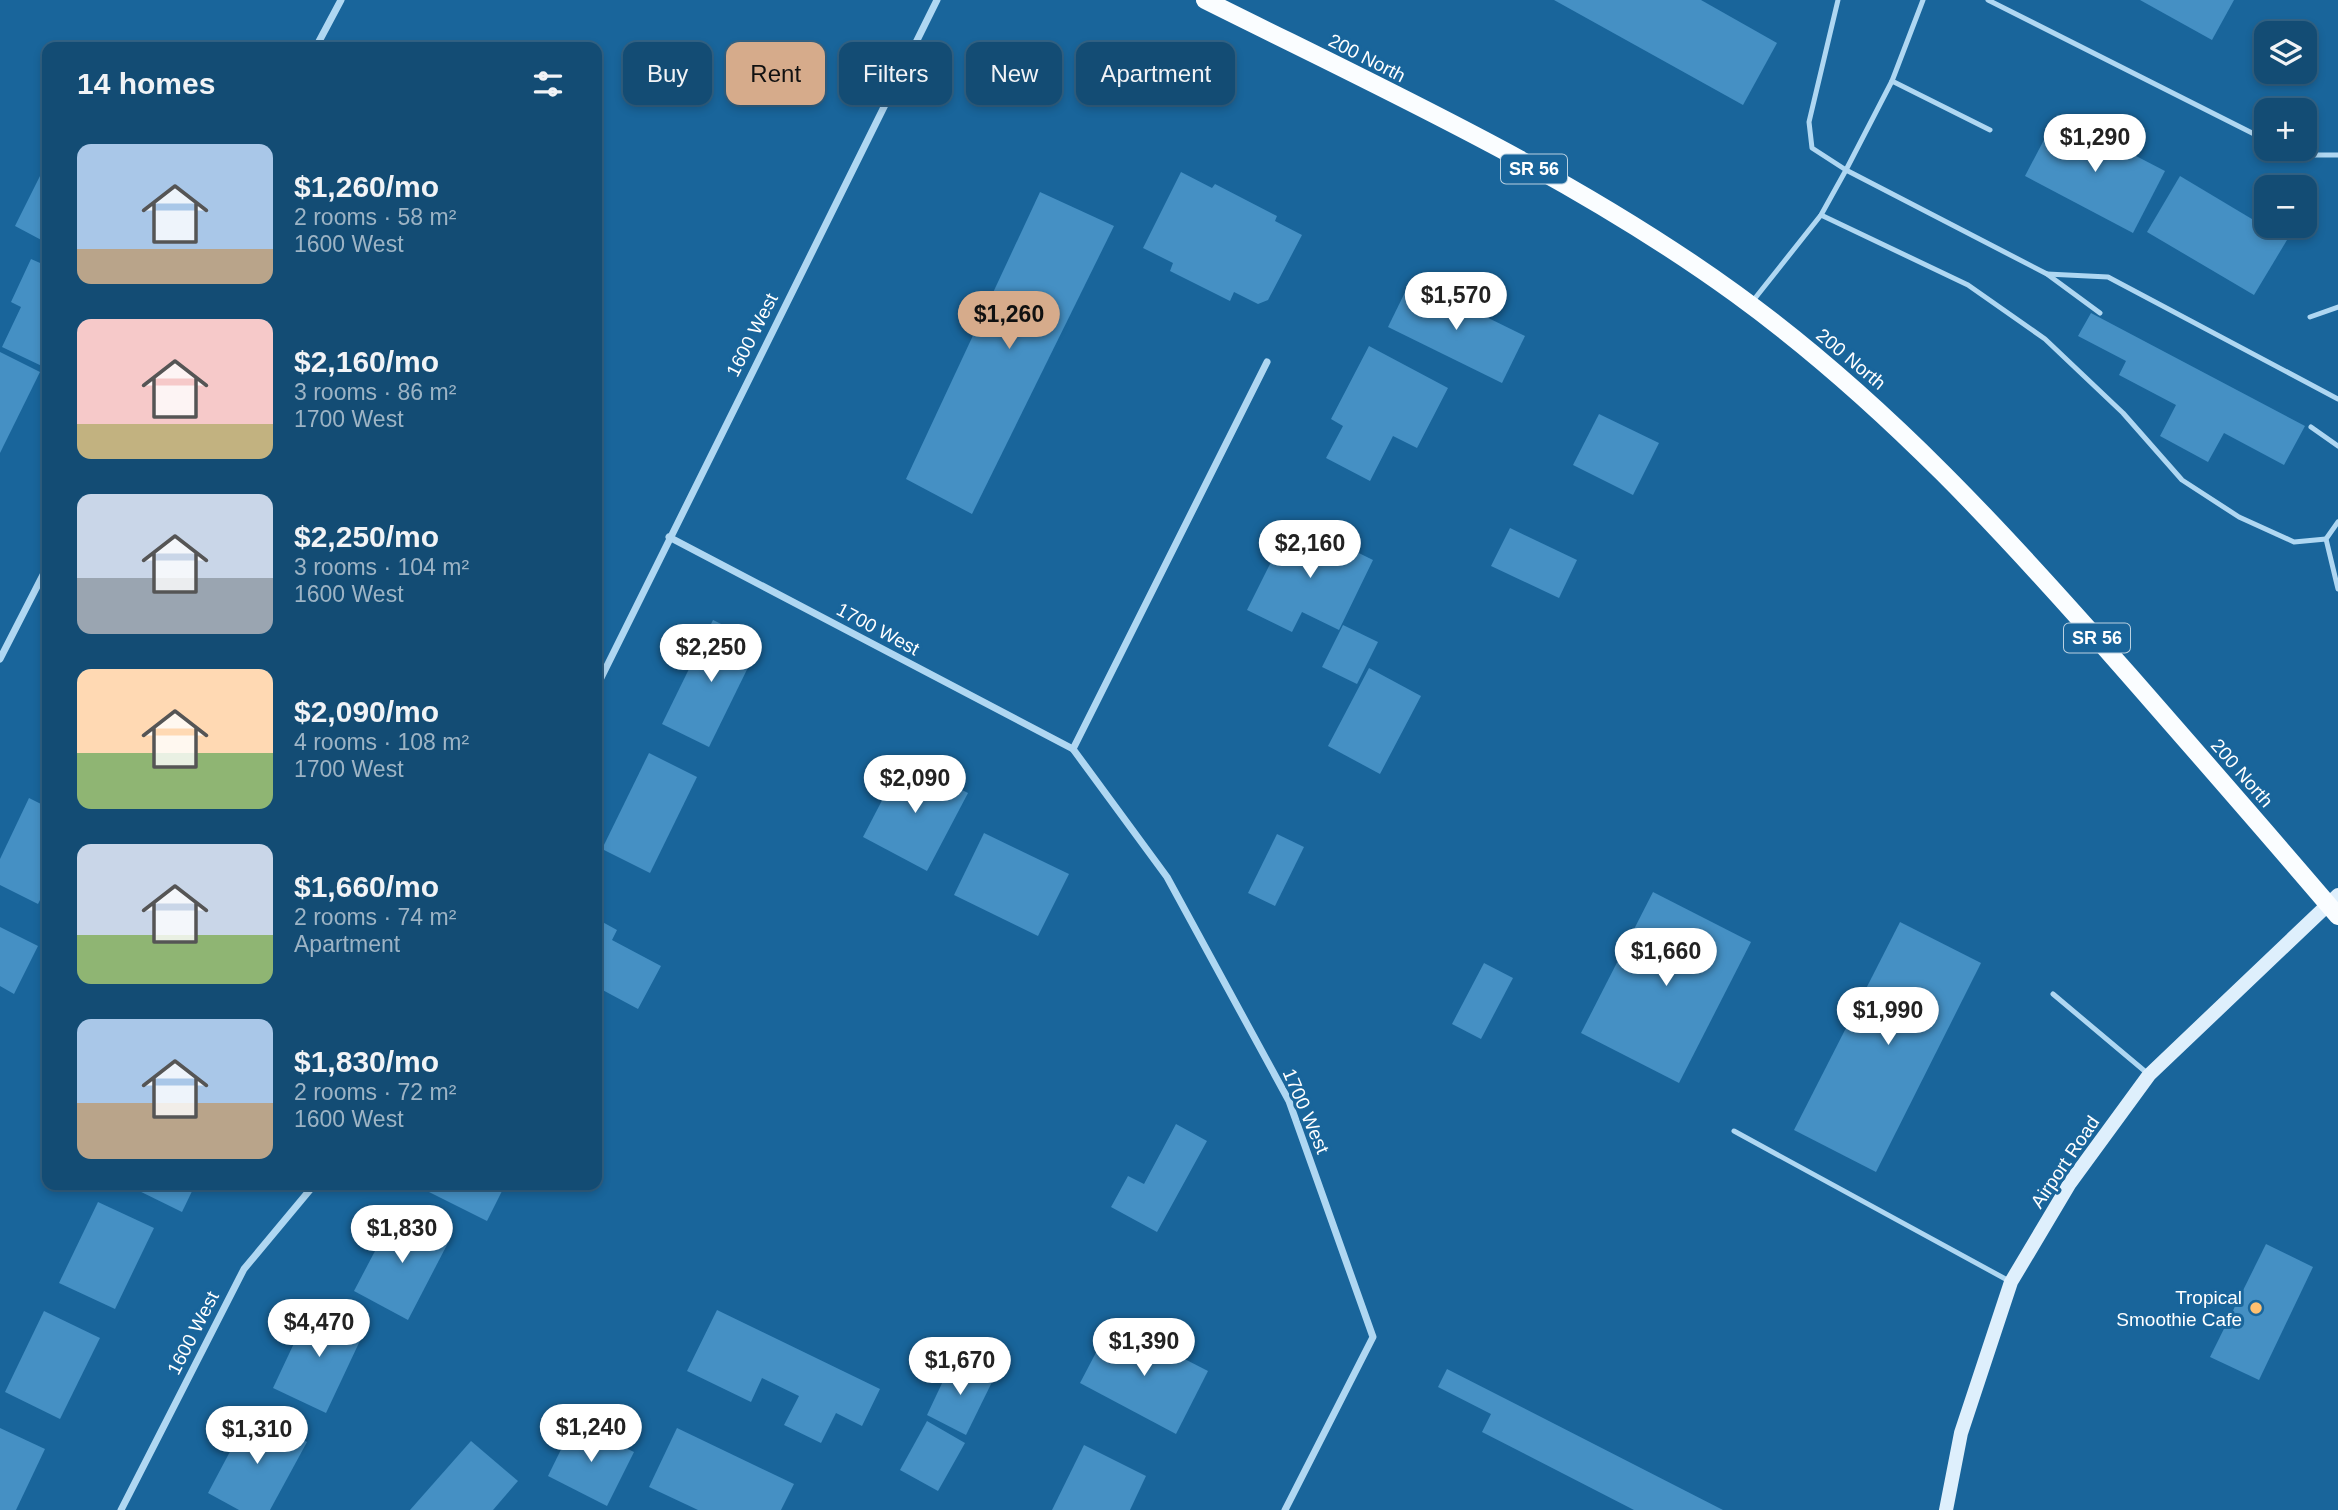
<!DOCTYPE html>
<html lang="en">
<head>
<meta charset="utf-8">
<style>
	body { margin:0; font-family:Arial,sans-serif; background:#20567c; color:#f1f3f6; height:100vh; display:flex; flex-direction:column; font-size:26px; white-space:nowrap }
	* { box-sizing:border-box; margin:0 }
	p { font-size:23px; color:#9db4c5 }
	.icon { flex:none; width:38px; height:38px; fill:none; stroke:currentColor; stroke-width:2; stroke-linecap:round; stroke-linejoin:round }
	.map { position:relative; flex:1; overflow:hidden }
	.sheet { position:absolute; left:42px; top:42px; width:560px; height:1148px; display:flex; flex-direction:column; background:#134c74; border-radius:14px; box-shadow:0 4px 10px #0003,0 0 0 2px #326386 }
	.sheet>* { flex:none }
	.banner { position:absolute; left:623px; top:42px; width:665px; height:63px; display:flex; gap:14px }
	.controls { position:absolute; left:2254px; top:21px; display:grid; gap:14px }
	.controls a { display:grid; place-items:center; width:63px; height:63px; border-radius:14px; background:#134c74; box-shadow:0 4px 10px #0003,0 0 0 2px #326386; font-size:35px }
	.price { position:absolute; translate:-50% -60px; padding:0 16px; border-radius:24px; background:#fff; color:#222; font-size:23px; line-height:46px; filter:drop-shadow(0 2px 4px #0008) }
	.price::after { content:''; position:absolute; left:50%; top:42px; width:21px; height:16px; margin-left:-10px; background:inherit; clip-path:polygon(0 0,100% 0,50% 100%) }
	.price.selected { background:#d6ab8b; color:#111 }
	ul { padding:0; list-style:none }
	li { display:flex; align-items:center; gap:21px; height:175px; padding:0 35px }
	li span { display:grid; place-items:center; flex:none; width:196px; height:140px; border-radius:14px; color:#555 }
	li>.icon { margin-inline-start:auto }
	span .icon { width:84px; height:84px; fill:#fffc; stroke-width:1 }
	li b { font-size:30px }
	h2 { display:flex; justify-content:space-between; align-items:center; height:84px; padding:0 35px; font-size:30px }
	.pill { padding:0 24px; border-radius:14px; background:#134c74; box-shadow:0 4px 10px #0003,0 0 0 2px #326386; font-size:24px; line-height:63px }
	.pill.selected { background:#d6ab8b; color:#111 }
	.map>svg:first-child { display:block }
	.building { fill:#4590c4 }
	.lines { fill:none; stroke-linecap:round; stroke-linejoin:round }
	.lane { stroke:#afd7f2; stroke-width:5 }
	.street { stroke:#afd7f2; stroke-width:7 }
	.secondary { stroke:#deeffc; stroke-width:14 }
	.primary { stroke:#fafdff; stroke-width:18 }
	.poi-dot { fill:#ffc070; stroke:#19659b; stroke-width:2.5 }
	.labels { text-anchor:middle; dominant-baseline:central; stroke-width:6; stroke-linejoin:round; paint-order:stroke }
	.shield { fill:#19659b; stroke:#bad1e1; stroke-width:2 }
	.shield-label { font-size:18px; font-weight:bold; fill:#fff }
	.street-label { font-size:19px; fill:#fff; stroke:#19659b }
	.poi-label { font-size:19px; fill:#fff; stroke:#19659b; text-anchor:end }
</style>
</head>
<body>
<div class="map">
<svg width="2338" height="1510" viewBox="0 0 2338 1510">
	<rect width="100%" height="100%" fill="#19659b"/>
	<g class="building">
		<path d="M1554 0H1701L1777 43 1743 105Z"/>
		<path d="M2140 0H2234L2212 40Z"/>
		<path d="M2057 115 2165 171 2133 233 2025 176Z"/>
		<path d="M1181 172 1212 188 1215 184 1277 216 1275 221 1302 235 1268 300 1258 304 1234 292 1230 301 1170 271 1173 263 1143 248Z"/>
		<path d="M41 174 47 177V243L15 226Z"/>
		<path d="M2180 176 2287 240 2254 295 2147 232Z"/>
		<path d="M1040 192 1114 226 972 514 906 479Z"/>
		<path d="M31 259 47 266 46 368 2 347 21 307 11 302Z"/>
		<path d="M1411 280 1525 336 1502 383 1388 327Z"/>
		<path d="M2091 313 2305 426 2284 465 2224 433 2208 462 2160 436 2176 405 2119 375 2126 361 2078 336Z"/>
		<path d="M1369 346 1448 388 1417 448 1393 436 1370 481 1326 458 1343 426 1331 419Z"/>
		<path d="M0 352 40 372 0 453Z"/>
		<path d="M1599 414 1659 443 1633 495 1573 465Z"/>
		<path d="M1292 520 1373 560 1339 630 1302 612 1292 632 1247 610Z"/>
		<path d="M1510 528 1577 560 1559 598 1491 566Z"/>
		<path d="M713 620 760 643 709 747 662 724Z"/>
		<path d="M1343 625 1378 642 1357 684 1322 667Z"/>
		<path d="M1369 668 1421 696 1380 774 1328 746Z"/>
		<path d="M649 753 697 777 650 873 602 849Z"/>
		<path d="M903 760 968 793 927 871 863 837Z"/>
		<path d="M29 798 47 807V886L38 904 0 885V859Z"/>
		<path d="M984 833 1069 874 1038 936 954 895Z"/>
		<path d="M1277 834 1304 847 1275 906 1248 893Z"/>
		<path d="M1653 892 1751 942 1679 1083 1581 1033Z"/>
		<path d="M597 919 617 930 612 940 661 966 638 1009 597 987Z"/>
		<path d="M1900 922 1981 963 1876 1172 1794 1130Z"/>
		<path d="M0 927 38 946 14 994 0 986Z"/>
		<path d="M1484 963 1513 978 1481 1039 1452 1024Z"/>
		<path d="M1176 1124 1207 1141 1157 1232 1111 1207 1128 1176 1144 1184Z"/>
		<path d="M127 1185H195L182 1212Z"/>
		<path d="M433 1185H505L487 1221 429 1192Z"/>
		<path d="M98 1202 154 1228 115 1309 59 1283Z"/>
		<path d="M396 1211 450 1239 408 1320 354 1291Z"/>
		<path d="M2266 1244 2313 1267 2259 1380 2210 1357Z"/>
		<path d="M312 1305 365 1330 326 1413 273 1388Z"/>
		<path d="M717 1310 880 1389 862 1426 836 1413 821 1443 784 1425 799 1396 762 1378 751 1402 687 1371Z"/>
		<path d="M44 1311 100 1338 60 1419 5 1392Z"/>
		<path d="M1112 1322 1208 1371 1176 1434 1080 1383Z"/>
		<path d="M953 1360 993 1380 966 1435 927 1415Z"/>
		<path d="M1447 1369 1723 1510H1634L1482 1432 1491 1414 1438 1387Z"/>
		<path d="M251 1412 307 1442 270 1510H239L208 1493Z"/>
		<path d="M927 1421 965 1443 938 1491 900 1470Z"/>
		<path d="M574 1423 634 1452 607 1506 548 1476Z"/>
		<path d="M0 1428 45 1449 16 1510H0Z"/>
		<path d="M677 1428 794 1484 781 1510H698L649 1487Z"/>
		<path d="M471 1441 518 1481 493 1510H410Z"/>
		<path d="M1084 1445 1146 1476 1130 1510H1052Z"/>
	</g>
	<g class="lines">
		<g class="lane">
			<path d="M1923 0 1892 81 1990 130"/>
			<path d="M1988 0 2266 140"/>
			<path d="M1892 81 1846 170 2047 274 2100 313"/>
			<path d="M2284 149 2297 155H2338"/>
			<path d="M1821 215 1968 285 2045 339 2123 413 2182 480 2239 517 2294 542 2326 539"/>
			<path d="M2047 274 2108 277 2338 399"/>
			<path d="M1752 302 1821 215 1846 170 1812 148 1809 122 1838 0"/>
			<path d="M2310 317 2338 307"/>
			<path d="M2311 427 2338 446"/>
			<path d="M2338 522 2326 539 2338 589"/>
			<path d="M2053 994 2147 1073"/>
			<path d="M1734 1131 2011 1282"/>
		</g>
		<g class="street">
			<path d="M316 47 341 0"/>
			<path d="M669 537 1073 749 1167 877 1289 1101 1373 1337 1285 1510"/>
			<path d="M0 659 47 567"/>
			<path d="M597 686 937 0"/>
			<path d="M1073 749 1267 362"/>
			<path d="M121 1510 244 1269 314 1185"/>
		</g>
		<path class="secondary" d="M1946 1510 1961 1433 2011 1282 2070 1183 2149 1075 2338 895"/>
		<path class="primary" d="M1205 0C1385 90 1572 175 1736 294 1885 402 2008 537 2129 675 2199 755 2269 835 2338 916"/>
	</g>
	<circle class="poi-dot" cx="2256" cy="1308" r="7"/>
	<g class="labels">
		<g class="shield">
			<rect x="1501" y="154.5" width="66" height="29" rx="5"/>
			<rect x="2064" y="623.5" width="66" height="29" rx="5"/>
		</g>
		<g class="shield-label">
			<text x="1534" y="169">SR 56</text>
			<text x="2097" y="638">SR 56</text>
		</g>
		<g class="street-label">
			<text transform="translate(1367 58) rotate(27)">200 North</text>
			<text transform="translate(752 335) rotate(-63)">1600 West</text>
			<text transform="translate(1851 359) rotate(40)">200 North</text>
			<text transform="translate(878 629) rotate(28)">1700 West</text>
			<text transform="translate(2242 773) rotate(49)">200 North</text>
			<text transform="translate(1306 1111) rotate(67)">1700 West</text>
			<text transform="translate(2065 1162) rotate(-56)">Airport Road</text>
			<text transform="translate(193 1333) rotate(-63)">1600 West</text>
		</g>
		<g class="poi-label">
			<text x="2242" y="1297">Tropical<tspan x="2242" dy="22">Smoothie Cafe</tspan></text>
		</g>
	</g>
</svg>
<div class="controls">
<a><svg class="icon" aria-label="layers" viewBox="0 0 24 24"><path d="M12 4l9 5-9 5-9-5zM3 14l9 5 9-5"/></svg></a>
<a>+</a>
<a>−</a>
</div>
<b class="price" style="left:2095px;top:174px">$1,290</b>
<b class="price" style="left:1456px;top:332px">$1,570</b>
<b class="price selected" style="left:1009px;top:351px">$1,260</b>
<b class="price" style="left:1310px;top:580px">$2,160</b>
<b class="price" style="left:711px;top:684px">$2,250</b>
<b class="price" style="left:915px;top:815px">$2,090</b>
<b class="price" style="left:1666px;top:988px">$1,660</b>
<b class="price" style="left:1888px;top:1047px">$1,990</b>
<b class="price" style="left:402px;top:1265px">$1,830</b>
<b class="price" style="left:319px;top:1359px">$4,470</b>
<b class="price" style="left:1144px;top:1378px">$1,390</b>
<b class="price" style="left:960px;top:1397px">$1,670</b>
<b class="price" style="left:591px;top:1464px">$1,240</b>
<b class="price" style="left:257px;top:1466px">$1,310</b>
<div class="banner">
<a class="pill">Buy</a>
<a class="pill selected">Rent</a>
<a class="pill">Filters</a>
<a class="pill">New</a>
<a class="pill">Apartment</a>
</div>
<section class="sheet">
<h2>14 homes<svg class="icon" aria-label="filters" viewBox="0 0 24 24"><path d="M4 7h16M4 17h16"/><circle cx="9" cy="7" r="2"/><circle cx="15" cy="17" r="2"/></svg></h2>
<ul>
<li><span style="background:linear-gradient(#a9c7e8 75%,#b9a48a 0)"><svg class="icon" aria-label="home" viewBox="0 0 24 24"><path d="M3 11l9-7 9 7M6 9v11h12V9"/></svg></span><div><b>$1,260/mo</b><p>2 rooms · 58 m²</p><p>1600 West</p></div></li>
<li><span style="background:linear-gradient(#f6c9c9 75%,#c2b280 0)"><svg class="icon" aria-label="home" viewBox="0 0 24 24"><path d="M3 11l9-7 9 7M6 9v11h12V9"/></svg></span><div><b>$2,160/mo</b><p>3 rooms · 86 m²</p><p>1700 West</p></div></li>
<li><span style="background:linear-gradient(#c9d6e8 60%,#9aa5b1 0)"><svg class="icon" aria-label="home" viewBox="0 0 24 24"><path d="M3 11l9-7 9 7M6 9v11h12V9"/></svg></span><div><b>$2,250/mo</b><p>3 rooms · 104 m²</p><p>1600 West</p></div></li>
<li><span style="background:linear-gradient(#ffd9b3 60%,#8fb573 0)"><svg class="icon" aria-label="home" viewBox="0 0 24 24"><path d="M3 11l9-7 9 7M6 9v11h12V9"/></svg></span><div><b>$2,090/mo</b><p>4 rooms · 108 m²</p><p>1700 West</p></div></li>
<li><span style="background:linear-gradient(#c9d6e8 65%,#8fb573 0)"><svg class="icon" aria-label="home" viewBox="0 0 24 24"><path d="M3 11l9-7 9 7M6 9v11h12V9"/></svg></span><div><b>$1,660/mo</b><p>2 rooms · 74 m²</p><p>Apartment</p></div></li>
<li><span style="background:linear-gradient(#a9c7e8 60%,#b9a48a 0)"><svg class="icon" aria-label="home" viewBox="0 0 24 24"><path d="M3 11l9-7 9 7M6 9v11h12V9"/></svg></span><div><b>$1,830/mo</b><p>2 rooms · 72 m²</p><p>1600 West</p></div></li>
</ul>
</section>
</div>
</body>
</html>
